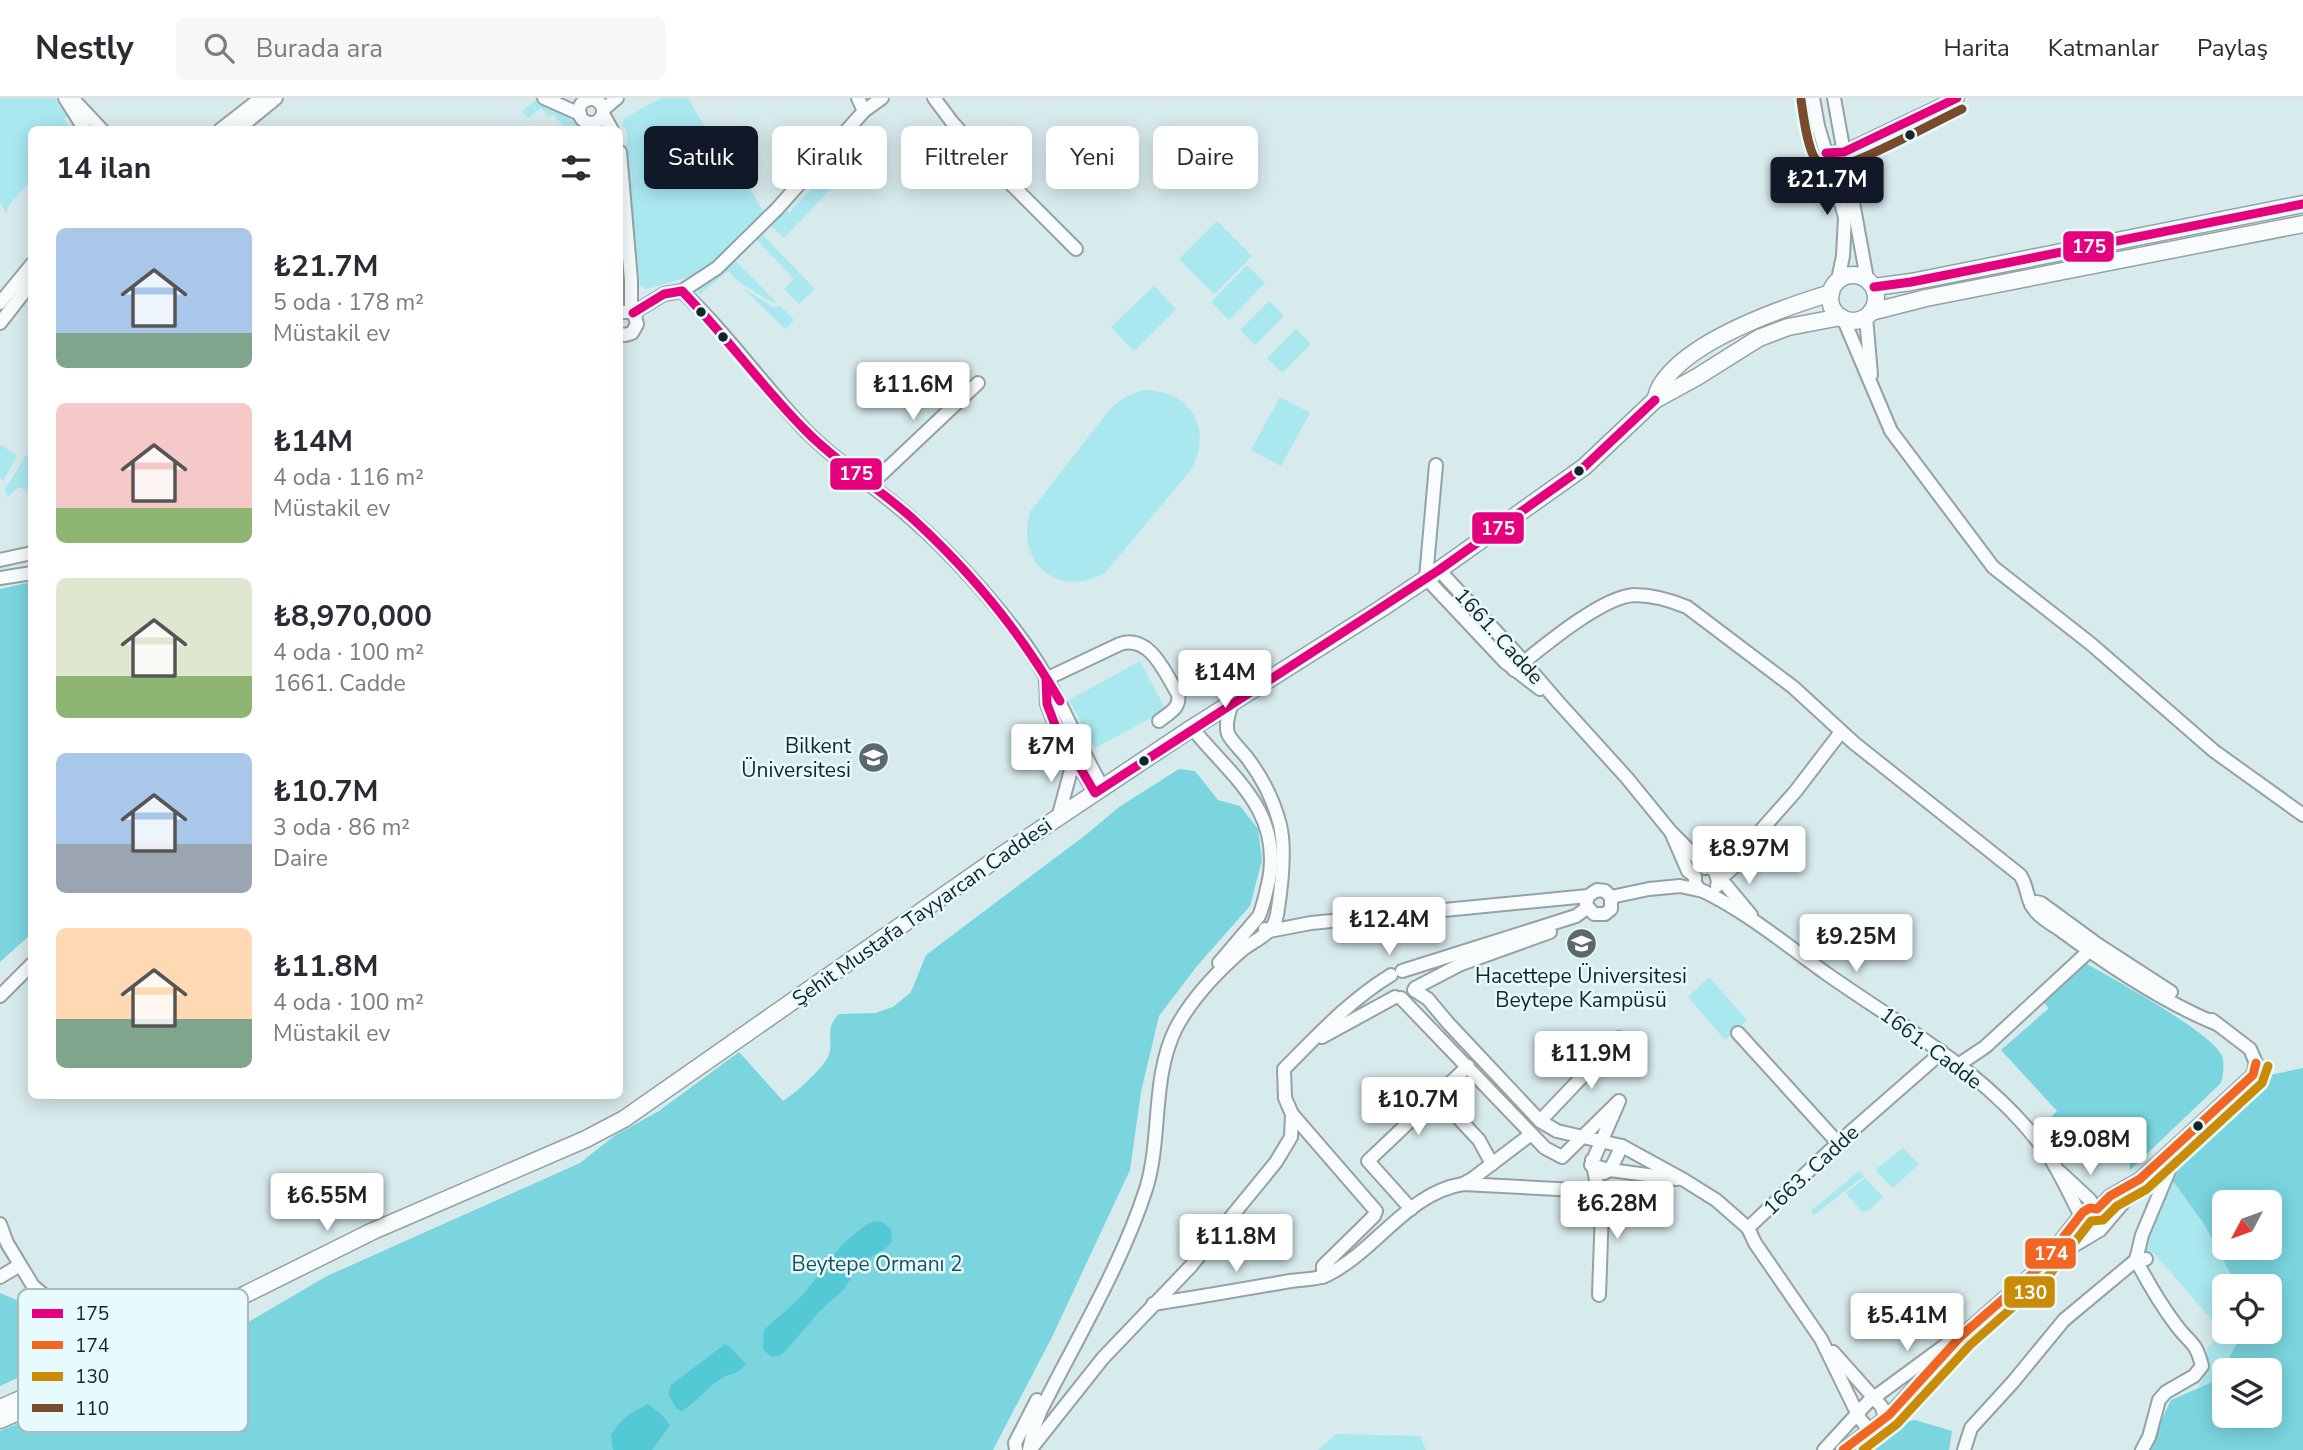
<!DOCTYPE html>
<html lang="tr">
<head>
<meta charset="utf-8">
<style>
	body { margin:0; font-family:"Nunito Sans",sans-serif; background:#f7f7f7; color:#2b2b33; height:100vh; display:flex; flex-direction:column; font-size:26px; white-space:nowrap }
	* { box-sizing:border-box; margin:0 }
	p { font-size:23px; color:#7c7c81 }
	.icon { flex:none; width:38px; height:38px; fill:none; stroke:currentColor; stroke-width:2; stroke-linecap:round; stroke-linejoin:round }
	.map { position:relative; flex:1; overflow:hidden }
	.side { position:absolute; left:28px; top:28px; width:595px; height:973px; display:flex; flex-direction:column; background:#fff; border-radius:10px; box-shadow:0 4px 18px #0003 }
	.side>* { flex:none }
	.top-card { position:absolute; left:644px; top:28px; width:665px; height:63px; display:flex; gap:14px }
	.needle { width:46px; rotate:229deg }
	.fabs { position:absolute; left:2212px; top:1092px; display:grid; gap:14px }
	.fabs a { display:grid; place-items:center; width:70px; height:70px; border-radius:10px; background:#fff; box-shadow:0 4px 18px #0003; font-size:35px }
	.price { position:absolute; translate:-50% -60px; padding:0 16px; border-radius:7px; background:#fff; color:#222; font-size:23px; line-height:46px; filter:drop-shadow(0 2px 4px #0008) }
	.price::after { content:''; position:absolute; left:50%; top:42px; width:21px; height:16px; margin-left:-10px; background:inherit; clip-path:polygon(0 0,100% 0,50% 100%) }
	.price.on { background:#111827; color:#fff }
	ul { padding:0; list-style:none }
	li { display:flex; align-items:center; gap:21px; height:175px; padding:0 28px }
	li span { display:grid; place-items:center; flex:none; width:196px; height:140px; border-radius:10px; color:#555 }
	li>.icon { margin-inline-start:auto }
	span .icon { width:84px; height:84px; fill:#fffc; stroke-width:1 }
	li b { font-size:30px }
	h2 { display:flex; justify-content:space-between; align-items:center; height:84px; padding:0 28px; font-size:30px }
	.tag { padding:0 24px; border-radius:10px; background:#fff; box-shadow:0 4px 18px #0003; font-size:24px; line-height:63px }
	.tag.on { background:#111827; color:#fff }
	header { display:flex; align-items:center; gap:42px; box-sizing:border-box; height:98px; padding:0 35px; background:#fff; border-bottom:2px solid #e1e1e2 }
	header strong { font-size:33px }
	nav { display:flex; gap:38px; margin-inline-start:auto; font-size:24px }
	.search { width:490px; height:63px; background:#f7f7f7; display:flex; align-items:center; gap:18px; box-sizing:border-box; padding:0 24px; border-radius:10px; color:#7c7c81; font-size:26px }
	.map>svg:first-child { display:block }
	.green { fill:#aae8f0 }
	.forest { fill:#7ad5df; fill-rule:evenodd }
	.water { fill:#54c9d6 }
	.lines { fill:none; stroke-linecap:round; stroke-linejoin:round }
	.minor-casing { stroke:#94a2a4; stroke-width:16 }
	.major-casing { stroke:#94a2a4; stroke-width:19 }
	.minor { stroke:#f9fcfc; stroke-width:12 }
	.major { stroke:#f9fcfc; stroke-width:16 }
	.bus-1-casing { stroke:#e7fbfe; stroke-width:14 }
	.bus-2-casing { stroke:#e7fbfe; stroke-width:14 }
	.bus-3-casing { stroke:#e7fbfe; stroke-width:14 }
	.bus-4-casing { stroke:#e7fbfe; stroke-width:14 }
	.bus-1 { stroke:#e5007d; stroke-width:9 }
	.bus-2 { stroke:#f26522; stroke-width:9 }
	.bus-3 { stroke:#ca8c08; stroke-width:9 }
	.bus-4 { stroke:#7a4b2a; stroke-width:9 }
	.bus-dot { fill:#172426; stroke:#e7fbfe; stroke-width:2.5 }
	.labels { text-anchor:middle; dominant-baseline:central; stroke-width:5; stroke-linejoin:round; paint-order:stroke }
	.street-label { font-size:21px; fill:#172426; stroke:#e7fbfe }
	.poi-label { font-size:21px; fill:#172426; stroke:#e7fbfe; text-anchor:end }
	.park-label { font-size:21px; fill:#19545c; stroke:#e7fbfe }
	.key { fill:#e7fbfe; stroke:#a9babd; stroke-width:2 }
	.key-label { font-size:19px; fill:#172426 }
	.line-badge { stroke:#e7fbfe; stroke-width:2.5 }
	.badge-label { font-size:19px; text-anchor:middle; font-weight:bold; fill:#fff }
</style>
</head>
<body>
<header>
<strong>Nestly</strong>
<div class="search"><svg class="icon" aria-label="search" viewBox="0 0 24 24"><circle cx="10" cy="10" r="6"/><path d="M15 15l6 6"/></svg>Burada ara</div>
<nav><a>Harita</a><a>Katmanlar</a><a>Paylaş</a></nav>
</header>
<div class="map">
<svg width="2303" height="1352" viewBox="0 0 2303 1352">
	<rect width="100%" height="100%" fill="#d7eaec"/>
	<g class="green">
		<path d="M0 0H55L67 18 64 21 69 28 72 26 76 31 32 32 31 82 10 106 6 115 0 103Z"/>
		<path d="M661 0H688L716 48 724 45 763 113 719 161 696 177 646 191 640 187 626 49 628 41 626 31 622 28 623 21Z"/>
		<path d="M536 2 554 11 585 31H563L565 30 553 16 549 19 541 10 528 20 522 13Z"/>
		<path d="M829 73 839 82 784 140 769 126 784 110 789 115Z"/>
		<path d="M1217 123 1252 158 1214 196 1179 161Z"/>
		<path d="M761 135 815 191 799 206 784 191 794 181 755 140Z"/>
		<path d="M735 162 776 204 773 205 739 184 728 173 700 197 698 192Z"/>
		<path d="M1247 167 1265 185 1229 222 1211 204Z"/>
		<path d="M1154 188 1176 211 1134 253 1111 229Z"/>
		<path d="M742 189 773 209 781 208 794 222 785 231Z"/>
		<path d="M1269 203 1284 218 1255 247 1240 232Z"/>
		<path d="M1296 231 1311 246 1282 275 1267 260Z"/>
		<path d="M1145 292C1192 293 1214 333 1190 373L1105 475C1058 501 1015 465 1030 414L1111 310C1122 300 1131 295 1145 292Z"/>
		<path d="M1280 299 1310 315 1281 368 1251 352Z"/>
		<path d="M0 346 17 358 3 383 0 379Z"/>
		<path d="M31 353V395L19 389 7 399 5 391 26 358Z"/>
		<path d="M1140 563 1166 612 1095 650 1069 602Z"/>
		<path d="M1709 879 1747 922 1725 942 1688 899Z"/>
		<path d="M1903 1050 1919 1066 1893 1090 1875 1072Z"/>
		<path d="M1859 1073 1864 1078 1813 1118 1812 1112Z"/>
		<path d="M1865 1080 1883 1099 1867 1114 1861 1113 1846 1095Z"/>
		<path d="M2173 1083 2204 1126 2237 1188H2224V1234H2243L2217 1282 2198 1290 2208 1271 2207 1250 2223 1235 2154 1155H2149L2145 1158 2142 1149 2155 1116Z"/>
		<path d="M1336 1336 1420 1338 1426 1352H1318Z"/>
	</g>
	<g class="forest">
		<path d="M27 485H32L31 836 0 864V491Z"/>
		<path d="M1179 671 1195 673 1218 702 1240 708 1258 731 1262 762 1250 808 1197 868 1159 918 1141 994 1130 1072 1052 1239 993 1352H0V1333L73 1302 120 1287 226 1237 327 1178 580 1065 614 1038 659 1013 739 954 783 1003C795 996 822 971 828 959 835 943 823 932 839 916L875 915 893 909 911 894 926 857 1087 736 1119 709Z"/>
		<path d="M2082 863C2109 879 2212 934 2222 958 2225 966 2223 977 2221 985L2130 1072V1058H2091L2077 1055 2051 1019 2057 1013 2001 952 2049 910 2040 901Z"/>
		<path d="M2303 970V1352H2147L2171 1302 2217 1282 2243 1234H2270V1188H2237L2204 1126 2173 1083 2185 1058 2270 977ZM2224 1104H2270V1150H2224ZM2224 1272H2270V1318H2224Z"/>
		<path d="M0 1195 19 1203 39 1249 35 1272 0 1288Z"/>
		<path d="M1915 1322 1952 1333 1949 1352H1858L1895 1326Z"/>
	</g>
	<g class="water">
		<path d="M874 1123 882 1124 891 1131 892 1143 886 1150 860 1166 844 1191 820 1213 788 1250 781 1257 771 1259 763 1251 764 1232C777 1219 793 1208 805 1194 827 1168 842 1139 874 1123Z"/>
		<path d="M725 1246 730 1249 746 1266C739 1276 732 1275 722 1280 707 1289 697 1304 682 1313L677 1311 668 1296 671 1287Z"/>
		<path d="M648 1306 663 1318 670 1327 652 1352H613L611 1337C622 1320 630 1315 648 1306Z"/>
	</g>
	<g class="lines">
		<defs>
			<g id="minor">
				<path d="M65 0 85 32"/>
				<path d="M72 0 102 32"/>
				<path d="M544 0 580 16"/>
				<path d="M858 0 864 13"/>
				<path d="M934 0 952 24 977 52 1076 151"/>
				<path d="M1813 0 1818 28 1845 119 1843 158 1838 182"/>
				<path d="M1834 0 1867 181"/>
				<circle cx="591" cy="13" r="12"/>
				<path d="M604 11 617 0"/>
				<path d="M603 16 612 32"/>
				<path d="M220 32 261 0"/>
				<path d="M237 32 276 0"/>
				<path d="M620 54 631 182V214"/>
				<path d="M1836 54H1844L1957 0"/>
				<path d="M682 193C727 236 763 287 805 332 837 365 877 389 911 420 950 454 995 504 1025 546 1057 590 1075 643 1103 690"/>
				<path d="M0 205 32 166"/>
				<path d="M620 214H631L635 218 637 226 632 235 625 237 620 236"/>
				<path d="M633 215 664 196 682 193 717 170 777 111 864 13 882 0"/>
				<path d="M1866 219 1871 277"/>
				<path d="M1843 220 1891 333 1993 469 2091 546 2214 653 2303 717"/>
				<path d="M0 225 32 184"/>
				<path d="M1436 367 1426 480 1505 564 1540 591"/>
				<path d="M870 387 978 285"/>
				<path d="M0 462 32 455"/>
				<path d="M1439 472 1515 554 1559 605 1627 680 1671 734 1699 762 1715 773 1718 783 1726 787 1751 817"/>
				<path d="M0 480 32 475"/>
				<path d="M1514 572C1540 551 1601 499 1634 497 1652 497 1670 502 1687 509L1793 589 1854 645 2020 777C2028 788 2026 801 2034 811 2039 819 2051 826 2059 831 2105 865 2165 905 2217 926"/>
				<path d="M1046 581 1120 546C1150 536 1165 575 1178 596 1181 610 1169 615 1159 623"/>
				<path d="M1046 582 1047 606 1055 627 1095 695"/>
				<path d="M1192 630C1231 678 1282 712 1269 782 1266 794 1264 806 1259 818L1219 865"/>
				<path d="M1058 720 1074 661"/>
				<path d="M1671 734 1688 773 1695 778V785L1699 791C1746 813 1785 846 1827 876 1904 930 1993 978 2048 1057 2061 1076 2070 1098 2081 1118L2082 1129 2092 1135"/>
				<path d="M1705 770 1725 762 1745 749"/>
				<path d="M1717 788 1718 783 1736 767 1748 747 1795 694 1841 634"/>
				<path d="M1611 799 1649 791 1680 788 1703 793"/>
				<path d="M2031 807 2036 804 2041 805 2097 846 2171 894"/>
				<path d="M1265 831 1269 833 1311 825 1588 798 1597 792 1605 793 1611 799V811L1605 816H1594L1586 807 1588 798"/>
				<path d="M1402 873 1576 818 1587 810"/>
				<path d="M1415 890 1461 866 1550 834"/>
				<path d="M1414 892 1428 901 1448 925 1540 1023 1557 1033 1622 1048 1684 1082 1716 1102 1748 1130 1755 1145 1821 1241 1860 1321 1870 1333"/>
				<path d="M0 898 32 866"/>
				<path d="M1401 900 1545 1050 1562 1059 1619 1003 1591 1067 1610 1072 1677 1081"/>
				<path d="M1738 935 1838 1045"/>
				<path d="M1322 939 1395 899"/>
				<path d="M1958 967 1985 949 2089 853"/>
				<path d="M1447 1008 1479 1042 1492 1066"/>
				<path d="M1292 1016 1376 1113 1374 1118 1323 1168V1179"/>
				<path d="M1540 1023 1619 940"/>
				<path d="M1592 1062 1602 1112 1599 1197"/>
				<path d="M2060 1074 2090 1102 2094 1110"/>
				<path d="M1604 1075 1610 1072 1622 1048"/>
				<path d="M1463 1086 1472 1081 1530 1037"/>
				<path d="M1411 1111 1368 1063 1468 968"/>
				<path d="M0 1126 7 1145 33 1188 45 1198 63 1223 88 1270"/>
				<path d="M1748 1130 1838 1045 1942 954"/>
				<path d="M2050 1162 2100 1132 2133 1093 2139 1083"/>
				<path d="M0 1179 20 1167"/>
				<path d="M33 1188V1197L77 1276"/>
				<path d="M1153 1206C1199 1199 1245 1191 1290 1183 1302 1181 1316 1182 1327 1177 1376 1153 1407 1095 1463 1086L1596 1093"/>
				<path d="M76 1245 90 1253 115 1255"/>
				<path d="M1833 1254 1882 1309 1885 1321"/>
				<path d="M33 1294 50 1270 56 1238"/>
				<path d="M1016 1352 1015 1345 1037 1302"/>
				<path d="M1029 1352 1034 1329 1041 1312C1076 1242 1122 1166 1146 1091 1162 1040 1151 980 1176 930 1191 902 1217 874 1241 853 1250 845 1263 840 1271 831 1274 827 1276 822 1277 817 1281 792 1286 752 1280 727 1274 703 1263 681 1248 661 1242 653 1232 644 1228 636 1225 625 1229 615 1232 605"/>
				<path d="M1030 1352 1103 1260 1191 1168 1276 1064 1291 1039 1292 1016 1285 1000 1284 971C1318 937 1350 902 1391 877"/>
				<path d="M1824 1352 1868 1304 1951 1243"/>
				<path d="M1843 1352 1889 1317 1961 1238 2041 1168 2083 1114 2090 1110 2097 1111 2110 1098 2140 1081 2253 977 2256 965 2250 951 2212 922"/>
				<path d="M1964 1352 1971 1330 2013 1284 2064 1222 2136 1162 2146 1161"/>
				<path d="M2142 1352 2149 1339 2159 1302 2166 1294 2194 1278 2202 1268C2196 1243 2190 1246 2176 1227 2161 1207 2148 1185 2136 1162L2142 1137 2179 1049"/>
			</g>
			<g id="major">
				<circle cx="1853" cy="200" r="23"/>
				<path d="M1874 189 1911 184 2303 106"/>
				<path d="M1871 214 1926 200 2303 126"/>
				<path d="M1655 302C1657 297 1658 291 1661 287 1689 242 1782 210 1831 195"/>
				<path d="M0 1310 62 1283 141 1243 161 1237"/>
				<path d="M0 1322 94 1281 147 1253 180 1231 248 1195 373 1133 586 1041 624 1021 999 759 1192 630 1382 510 1439 472 1584 369 1655 302 1697 279 1759 240 1788 229 1841 219"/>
			</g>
		</defs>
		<use href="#minor" class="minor-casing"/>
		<use href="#major" class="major-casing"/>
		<use href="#minor" class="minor"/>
		<use href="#major" class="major"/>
		<defs>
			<g id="bus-1">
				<path d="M1826 55 1844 54 1957 0"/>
				<path d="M1874 189 1911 184 2303 106"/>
				<path d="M633 215 664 196 682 193C726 238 762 289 806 333 838 366 879 390 913 421 971 474 1021 535 1060 603"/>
				<path d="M1046 581 1047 606 1055 627 1095 695 1439 472 1584 369 1655 302"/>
			</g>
			<path id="bus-2" d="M1843 1352 1889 1317 1961 1238 2041 1168 2083 1114 2090 1110 2097 1111 2110 1098 2140 1081 2253 977 2256 965"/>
			<path id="bus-3" d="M1863 1352 1897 1326 1970 1247 2050 1176 2091 1123 2103 1122 2117 1108 2147 1091 2262 985 2268 968"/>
			<path id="bus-4" d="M1801 2C1803 16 1808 56 1818 64 1825 70 1842 68 1850 65 1886 51 1927 28 1962 11"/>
		</defs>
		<use href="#bus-1" class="bus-1-casing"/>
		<use href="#bus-2" class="bus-2-casing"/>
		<use href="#bus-3" class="bus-3-casing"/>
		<use href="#bus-4" class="bus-4-casing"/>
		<use href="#bus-1" class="bus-1"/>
		<use href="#bus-2" class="bus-2"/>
		<use href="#bus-3" class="bus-3"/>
		<use href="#bus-4" class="bus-4"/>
	</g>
	<defs>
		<symbol id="university-disc" viewBox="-11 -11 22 22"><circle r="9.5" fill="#5a696b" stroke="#e7fbfe"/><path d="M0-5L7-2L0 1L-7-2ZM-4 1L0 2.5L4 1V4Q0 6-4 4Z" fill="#fff"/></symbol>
	</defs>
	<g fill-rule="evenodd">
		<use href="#university-disc" x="856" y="642" width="35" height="35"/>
		<use href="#university-disc" x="1564" y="828" width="35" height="35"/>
	</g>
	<g class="bus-dot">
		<circle cx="1910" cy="37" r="6"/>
		<circle cx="701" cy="214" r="6"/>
		<circle cx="723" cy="239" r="6"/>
		<circle cx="1579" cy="373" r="6"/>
		<circle cx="1144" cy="663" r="6"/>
		<circle cx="2198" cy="1028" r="6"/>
	</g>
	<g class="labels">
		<g class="street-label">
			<text transform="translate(1499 538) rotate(48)">1661. Cadde</text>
			<text transform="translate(922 814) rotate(-35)">Şehit Mustafa Tayyarcan Caddesi</text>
			<text transform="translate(1931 950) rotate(37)">1661. Cadde</text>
			<text transform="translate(1811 1072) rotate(-43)">1663. Cadde</text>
		</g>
		<g class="poi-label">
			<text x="851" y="648">Bilkent<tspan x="851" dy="24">Üniversitesi</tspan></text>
			<text x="1581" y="878" text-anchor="middle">Hacettepe Üniversitesi<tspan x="1581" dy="24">Beytepe Kampüsü</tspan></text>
		</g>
		<g class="park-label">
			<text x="877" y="1166">Beytepe Ormanı 2</text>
		</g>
	</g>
	<rect x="18" y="1191" width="230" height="143" rx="10" class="key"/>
	<rect x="32" y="1211" width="31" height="9" fill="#e5007d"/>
	<rect x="32" y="1243" width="31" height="8" fill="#f26522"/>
	<rect x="32" y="1274" width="31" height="9" fill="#ca8c08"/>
	<rect x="32" y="1306" width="31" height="8" fill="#7a4b2a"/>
	<g class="key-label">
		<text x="75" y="1222">175</text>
		<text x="75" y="1254">174</text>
		<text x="75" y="1285">130</text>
		<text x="75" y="1317">110</text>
	</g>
	<g class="line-badge">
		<rect x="2062" y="132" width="53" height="33" rx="7" fill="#e5007d"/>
		<rect x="829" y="359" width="54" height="34" rx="7" fill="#e5007d"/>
		<rect x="1471" y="413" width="54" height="34" rx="7" fill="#e5007d"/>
		<rect x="2024" y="1139" width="53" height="33" rx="7" fill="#f26522"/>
		<rect x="2003" y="1177" width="53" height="34" rx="7" fill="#ca8c08"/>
	</g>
	<g class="badge-label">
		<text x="2089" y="155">175</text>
		<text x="856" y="382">175</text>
		<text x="1498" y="437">175</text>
		<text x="2051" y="1162">174</text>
		<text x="2030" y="1201">130</text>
	</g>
</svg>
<div class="fabs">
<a><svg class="needle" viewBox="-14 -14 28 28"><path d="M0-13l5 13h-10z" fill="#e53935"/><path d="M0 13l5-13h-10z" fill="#7c7c81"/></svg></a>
<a><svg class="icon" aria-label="locate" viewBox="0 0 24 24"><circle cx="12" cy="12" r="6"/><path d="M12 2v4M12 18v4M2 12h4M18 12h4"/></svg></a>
<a><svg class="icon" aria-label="layers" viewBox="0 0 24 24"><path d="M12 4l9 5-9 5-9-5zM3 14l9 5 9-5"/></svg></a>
</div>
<b class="price on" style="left:1827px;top:119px">₺21.7M</b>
<b class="price" style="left:913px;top:324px">₺11.6M</b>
<b class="price" style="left:1225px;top:612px">₺14M</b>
<b class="price" style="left:1051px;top:686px">₺7M</b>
<b class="price" style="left:1749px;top:788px">₺8.97M</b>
<b class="price" style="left:1389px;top:859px">₺12.4M</b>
<b class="price" style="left:1856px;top:876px">₺9.25M</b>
<b class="price" style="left:1591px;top:993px">₺11.9M</b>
<b class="price" style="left:1418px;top:1039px">₺10.7M</b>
<b class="price" style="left:2090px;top:1079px">₺9.08M</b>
<b class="price" style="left:327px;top:1135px">₺6.55M</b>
<b class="price" style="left:1617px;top:1143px">₺6.28M</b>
<b class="price" style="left:1236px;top:1176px">₺11.8M</b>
<b class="price" style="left:1907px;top:1255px">₺5.41M</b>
<div class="top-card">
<a class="tag on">Satılık</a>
<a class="tag">Kiralık</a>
<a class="tag">Filtreler</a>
<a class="tag">Yeni</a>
<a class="tag">Daire</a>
</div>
<section class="side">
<h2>14 ilan<svg class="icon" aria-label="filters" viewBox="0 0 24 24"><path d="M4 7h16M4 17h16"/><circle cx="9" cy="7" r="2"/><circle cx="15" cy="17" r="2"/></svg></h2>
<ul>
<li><span style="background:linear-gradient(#a9c7e8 75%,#7fa58c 0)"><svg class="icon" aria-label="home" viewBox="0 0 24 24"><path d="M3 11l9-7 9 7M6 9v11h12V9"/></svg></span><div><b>₺21.7M</b><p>5 oda · 178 m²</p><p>Müstakil ev</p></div></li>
<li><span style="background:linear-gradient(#f6c9c9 75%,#8fb573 0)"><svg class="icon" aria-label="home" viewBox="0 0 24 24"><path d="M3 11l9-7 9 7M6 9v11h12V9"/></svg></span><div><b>₺14M</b><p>4 oda · 116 m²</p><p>Müstakil ev</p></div></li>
<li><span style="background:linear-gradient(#dfe7d0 70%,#8fb573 0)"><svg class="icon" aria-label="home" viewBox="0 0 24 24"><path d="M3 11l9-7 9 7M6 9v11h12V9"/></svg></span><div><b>₺8,970,000</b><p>4 oda · 100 m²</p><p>1661. Cadde</p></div></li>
<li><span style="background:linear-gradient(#a9c7e8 65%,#9aa5b1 0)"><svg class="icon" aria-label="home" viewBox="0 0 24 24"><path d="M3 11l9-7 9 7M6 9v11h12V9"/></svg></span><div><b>₺10.7M</b><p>3 oda · 86 m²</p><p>Daire</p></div></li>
<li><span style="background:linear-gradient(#ffd9b3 65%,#7fa58c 0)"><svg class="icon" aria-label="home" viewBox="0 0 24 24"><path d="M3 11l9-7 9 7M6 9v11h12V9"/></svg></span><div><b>₺11.8M</b><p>4 oda · 100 m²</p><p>Müstakil ev</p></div></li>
</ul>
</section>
</div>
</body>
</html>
